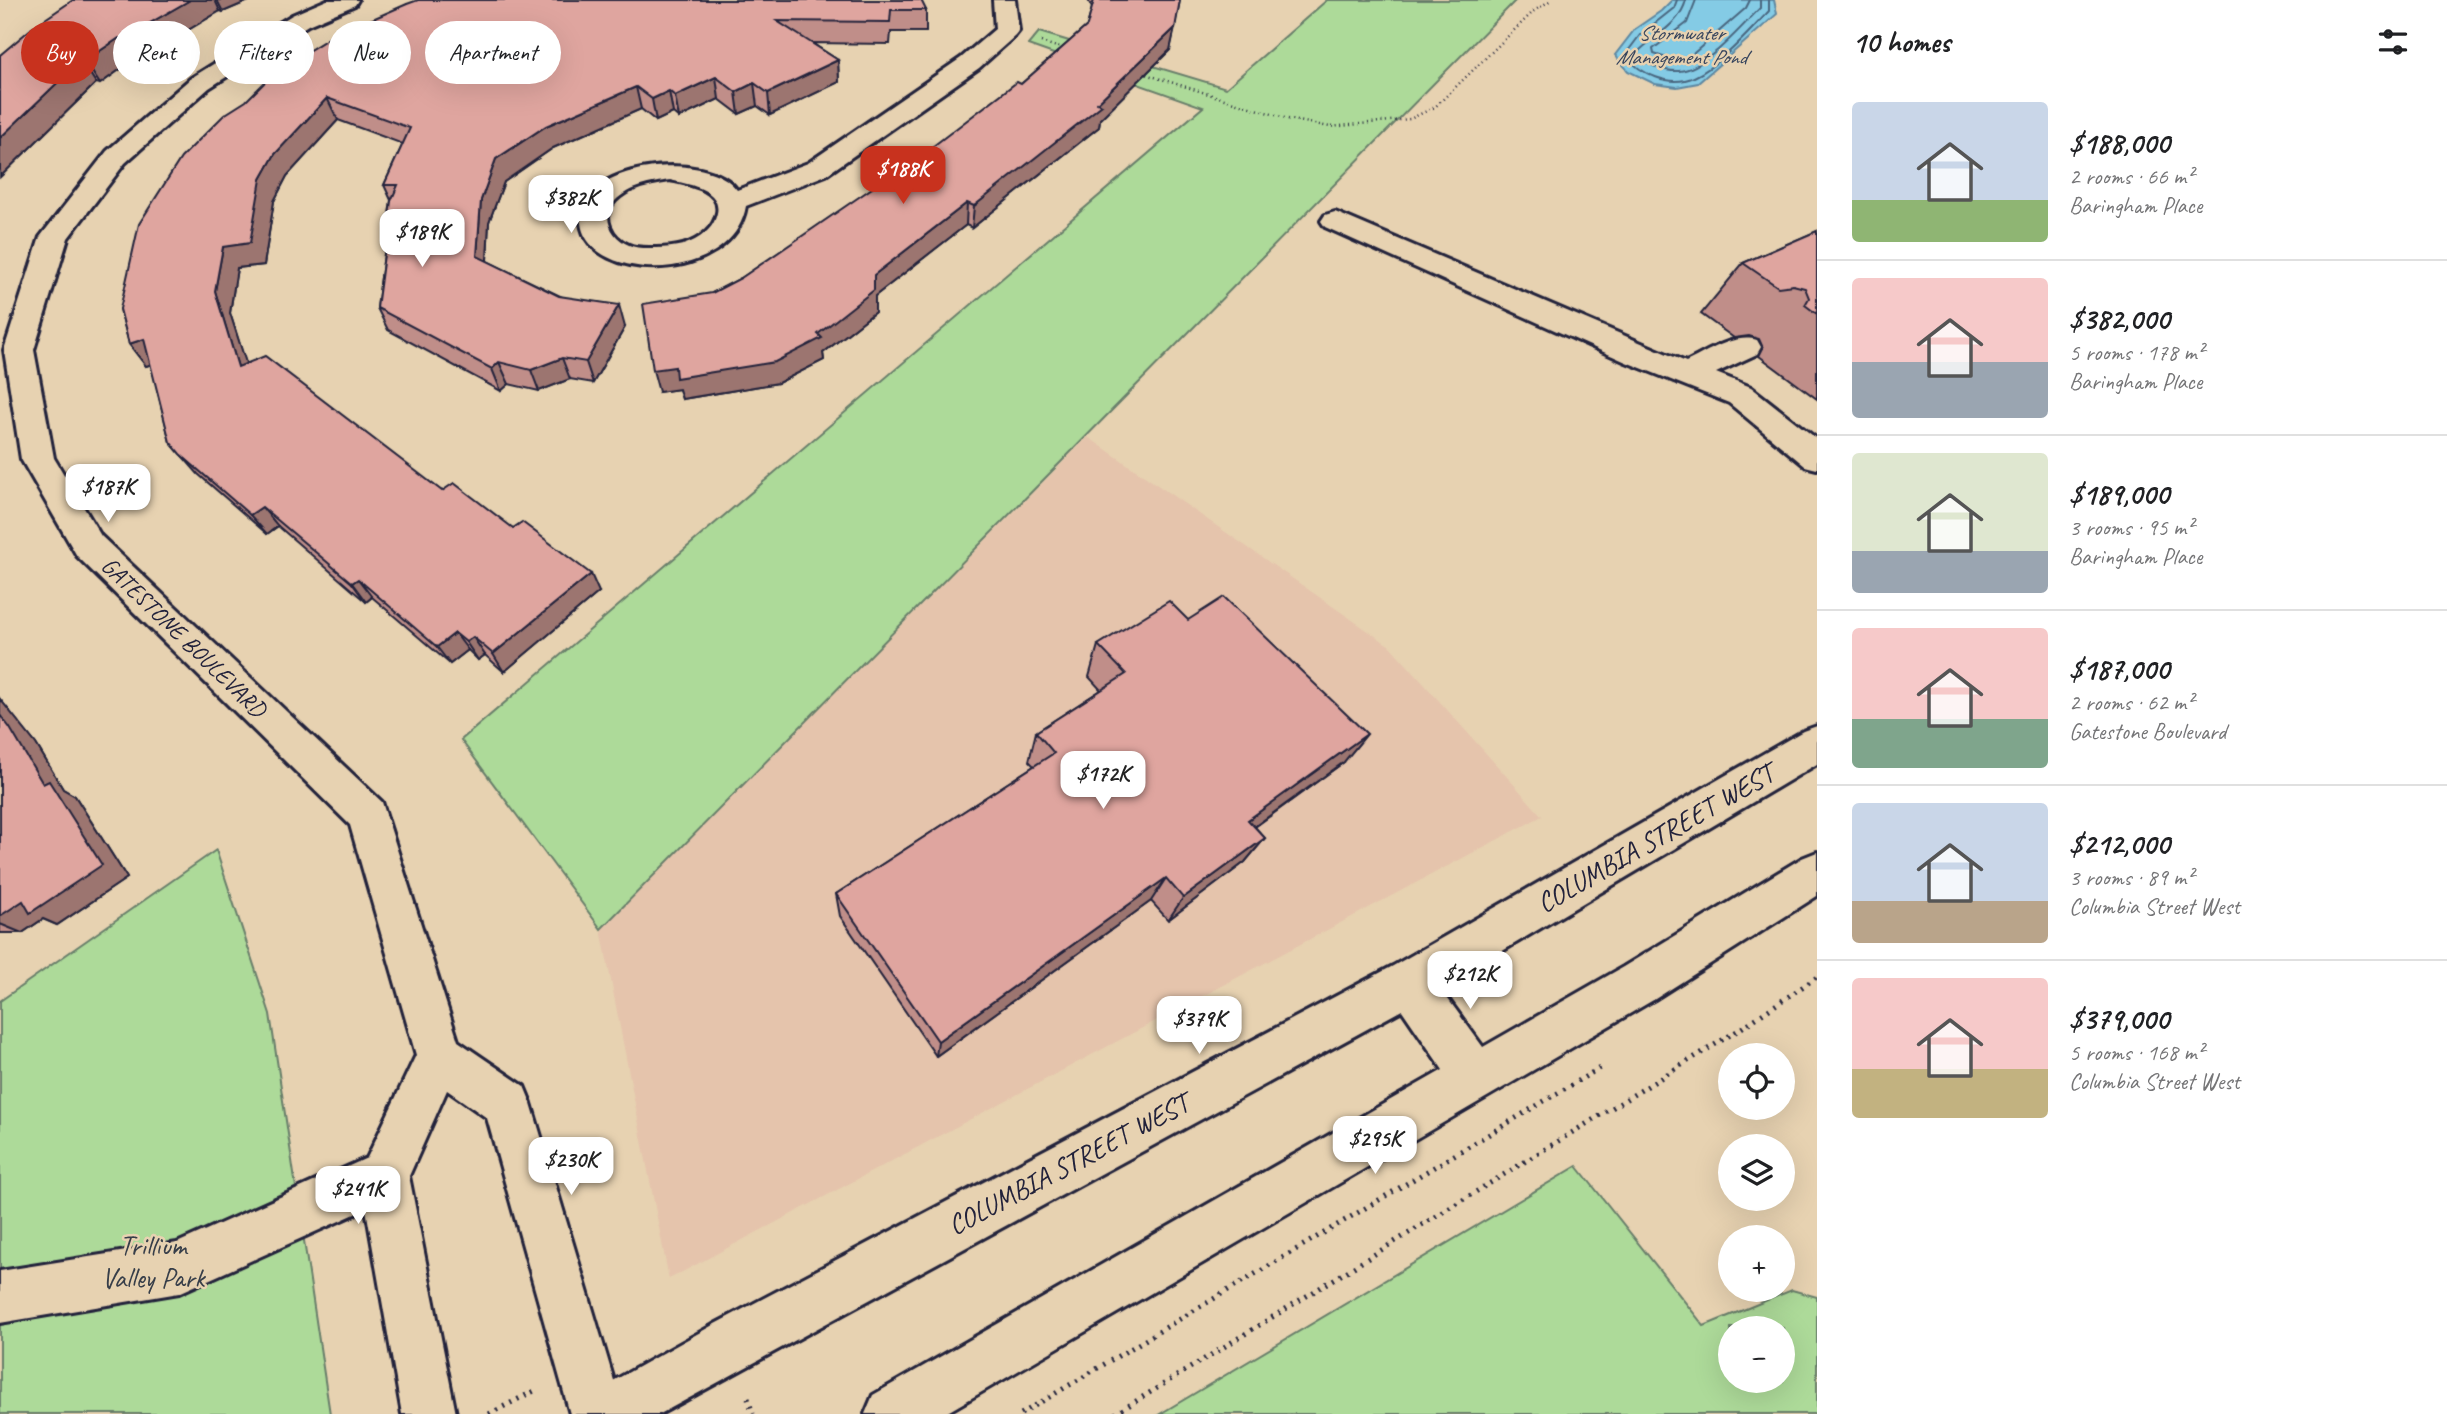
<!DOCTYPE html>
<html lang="en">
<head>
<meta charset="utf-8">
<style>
	body { margin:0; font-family:Caveat,sans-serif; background:#f6f6f6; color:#202124; height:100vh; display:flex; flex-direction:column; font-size:26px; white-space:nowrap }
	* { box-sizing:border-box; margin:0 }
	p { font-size:23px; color:#757577 }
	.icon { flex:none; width:38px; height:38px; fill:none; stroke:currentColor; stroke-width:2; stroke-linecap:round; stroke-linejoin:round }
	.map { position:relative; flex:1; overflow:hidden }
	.side { display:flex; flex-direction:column; background:#fff; width:630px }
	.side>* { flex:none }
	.hud { position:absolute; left:21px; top:21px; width:665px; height:63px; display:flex; gap:14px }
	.controls { position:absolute; left:1718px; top:1043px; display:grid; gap:14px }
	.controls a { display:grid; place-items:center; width:77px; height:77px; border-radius:50%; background:#fff; box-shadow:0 7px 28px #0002; font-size:35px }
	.price { position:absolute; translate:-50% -60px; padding:0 16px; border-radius:14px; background:#fff; color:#222; font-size:23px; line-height:46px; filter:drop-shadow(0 2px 4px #0008) }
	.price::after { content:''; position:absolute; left:50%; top:42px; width:21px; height:16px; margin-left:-10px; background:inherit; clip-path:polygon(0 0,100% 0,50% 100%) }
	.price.on { background:#c8321e; color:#fff }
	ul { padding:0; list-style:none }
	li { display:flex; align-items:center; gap:21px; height:175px; padding:0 35px }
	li+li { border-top:2px solid #e0e0e0 }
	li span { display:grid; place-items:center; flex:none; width:196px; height:140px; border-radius:7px; color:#555 }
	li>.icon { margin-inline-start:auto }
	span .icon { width:84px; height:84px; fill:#fffc; stroke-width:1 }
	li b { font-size:30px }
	h2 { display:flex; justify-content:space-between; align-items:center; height:84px; padding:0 35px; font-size:30px }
	.tag { padding:0 24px; border-radius:32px; background:#fff; box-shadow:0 7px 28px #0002; font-size:24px; line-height:63px }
	.tag.on { background:#c8321e; color:#fff }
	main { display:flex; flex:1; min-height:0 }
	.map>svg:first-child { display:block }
	.built { fill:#e5c4ac }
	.green { fill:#adda99; stroke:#687e6a; stroke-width:2; fill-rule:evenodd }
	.water { fill:#84cbe5; stroke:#5d87a1; stroke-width:2 }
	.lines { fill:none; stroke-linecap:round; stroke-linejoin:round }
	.shore { stroke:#49667f; stroke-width:2 }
	.minor-casing { stroke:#22223b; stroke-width:6 }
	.major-casing { stroke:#22223b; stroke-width:6 }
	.path-far1 { stroke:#22223b; stroke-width:2.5; stroke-dasharray:1 3.5; stroke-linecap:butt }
	.path { stroke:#22223b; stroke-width:5; stroke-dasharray:2 6; stroke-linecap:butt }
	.minor { fill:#e7d2b1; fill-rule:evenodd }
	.major { fill:#e7d2b1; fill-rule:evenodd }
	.wall { fill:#c08e89; stroke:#22223b; stroke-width:2 }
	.shaded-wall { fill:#9c746f; stroke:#22223b; stroke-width:2 }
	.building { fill:#dfa59f; stroke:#22223b; stroke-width:2 }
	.labels { text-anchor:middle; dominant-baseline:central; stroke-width:5; stroke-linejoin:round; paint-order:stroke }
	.far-water-label { font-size:21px; font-style:italic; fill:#36445d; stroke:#e7d2b1 }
	.street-label { font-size:24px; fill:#22223b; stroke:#e7d2b1 }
	.near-street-label { font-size:28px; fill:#22223b; stroke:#e7d2b1 }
	.near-park-label { font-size:28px; fill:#373e49; stroke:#e7d2b1 }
</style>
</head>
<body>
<main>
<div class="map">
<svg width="1817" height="1414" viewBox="0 0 1817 1414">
	<rect width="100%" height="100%" fill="#e7d2b1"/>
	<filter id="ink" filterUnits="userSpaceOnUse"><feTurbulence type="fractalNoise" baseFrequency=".0143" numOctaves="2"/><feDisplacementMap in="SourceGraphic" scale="14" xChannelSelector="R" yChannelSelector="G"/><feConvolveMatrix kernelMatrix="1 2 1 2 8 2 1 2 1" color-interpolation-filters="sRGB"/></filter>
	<g filter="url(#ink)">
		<path class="built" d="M1088 437 1390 646 1542 816 669 1279 601 929Z"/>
		<g class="green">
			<path d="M1327 0H1516L601 929 461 740 1203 107 1028 45 1039 32 1226 88Z"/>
			<path d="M216 850 270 1014 330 1414H0V1001Z"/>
			<path d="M1577 1166 1704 1326 1792 1290 1817 1297V1414H1160ZM1731 1328H1783V1381H1731Z"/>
		</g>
		<path class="water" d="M1672 0H1774L1777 14 1698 83 1677 87 1655 84 1628 71 1615 55 1635 29 1661 11Z"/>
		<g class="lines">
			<g class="shore">
				<path d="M1677 0 1674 8 1640 35 1625 55C1640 74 1670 88 1694 77 1719 66 1750 31 1769 11V0"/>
				<path d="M1686 0C1680 25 1654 35 1637 53L1638 58C1651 65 1664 72 1679 71 1705 70 1742 26 1760 8V0"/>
				<path d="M1696 0 1687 23 1653 49 1654 54 1676 61 1687 59 1746 8 1750 0"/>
			</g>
			<defs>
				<g id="minor">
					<path d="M327 0H358L355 5 308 25 209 88 125 163 68 238 34 350 54 458 101 536 382 802 458 1041 524 1086 531 1103 624 1414H570L487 1118 447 1090 409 1176 456 1414H402L366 1209 179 1293 0 1323V1271L177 1243 367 1158 416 1055 350 825 77 556 21 459 4 350 40 237 107 151 191 78 292 15Z"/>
					<path d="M993 0H1015L1019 31 1015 36 979 68 826 175 746 206C733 284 589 285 581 223 573 163 709 148 737 190L808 163 961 58 995 29ZM670 180C687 184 722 189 717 213 715 221 712 227 706 232 692 245 675 248 656 248 647 248 637 249 629 245 612 238 600 217 615 201 630 186 650 183 670 180Z"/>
					<path d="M1335 212 1686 362C1707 352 1734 333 1757 340L1761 347 1757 354 1716 373 1751 387 1817 439V469L1805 466 1729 403 1626 362 1325 227 1321 221 1325 215Z"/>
				</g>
				<path id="major" d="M1817 726V764L1440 988 1483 1047 1623 967 1802 858 1817 852V896L1655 999 944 1414H865L873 1395 1443 1070 1402 1010 660 1414H580L588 1395 713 1325 1393 966 1803 731Z"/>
			</defs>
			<use href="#minor" class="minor-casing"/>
			<use href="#major" class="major-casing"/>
			<g class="path-far1">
				<path d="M1041 42 1066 50"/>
				<path d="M1142 73 1288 119 1330 127 1410 119 1435 107 1534 11 1551 0"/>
			</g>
			<g class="path">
				<path d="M748 1398 753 1414"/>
				<path d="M489 1414 534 1391"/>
				<path d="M1021 1414 1603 1066"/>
				<path d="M1115 1414 1737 1031 1817 977"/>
			</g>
			<use href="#minor" class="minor"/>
			<use href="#major" class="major"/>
		</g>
		<g class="wall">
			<path d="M73 0H251L223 12 220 11 136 61 133 60 100 84 96 83 0 177Z"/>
			<path d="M1088 0H1180L1170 50 1100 119 1099 127 972 228 966 225 875 296V312L823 353 824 360 778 383 682 399 679 389 659 392 712 293 741 278 894 176 1021 84 1087 26 1092 8Z"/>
			<path d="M407 4 926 10V32H891L890 44 812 43 838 60 839 82 770 115 757 106 739 114 719 99 679 118 673 113 656 121 641 109 553 148 504 182 489 222 487 261 625 327 593 383 570 379 539 391 509 384 501 391 388 330 377 308 391 200 384 185 403 144 338 120 287 176 274 201 264 265 237 268 230 313 246 364 442 491 513 528 599 592 504 672 485 655 478 660 468 650 450 664 372 597 366 602 278 526 267 534 198 474 170 442 151 364 146 366 129 344 120 309Z"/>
			<path d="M1817 231V399L1759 356 1763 348 1759 339 1749 336 1734 338 1701 314 1743 263Z"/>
			<path d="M1188 620 1344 762 1255 827 1265 838 1245 862 1168 920 1151 901 936 1056 840 916 836 894 1034 766 1029 761 1036 732 1101 690 1089 677 1098 645Z"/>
			<path d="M0 699 36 744 63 789 75 796 127 878 57 925 43 919 22 933H0Z"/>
		</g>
		<g class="shaded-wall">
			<path d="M190 0H215L220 11 136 61 122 39Z"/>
			<path d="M217 0H251L223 12Z"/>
			<path d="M1175 28 1170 50 1100 119 1099 127 972 228 974 206 1097 103Z"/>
			<path d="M119 38 133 60 100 84 85 61Z"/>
			<path d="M81 60 96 83 0 177V138Z"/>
			<path d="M838 60 839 82 770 115 768 93Z"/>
			<path d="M716 77 719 99 679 118 675 96Z"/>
			<path d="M754 83 757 106 739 114 736 92Z"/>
			<path d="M636 87 641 109 553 148 504 182 489 222 486 277 477 256 481 200 496 159 546 126Z"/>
			<path d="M669 91 673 113 656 121 652 99Z"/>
			<path d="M327 98 338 120 287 176 274 201 264 265 237 268 230 313 254 388 238 367 215 291 223 247 275 154Z"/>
			<path d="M967 203 966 225 875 296V312L823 353 824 360 778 383 682 399 679 389 659 392 653 370 874 275Z"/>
			<path d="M619 305 625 327 593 383 586 362Z"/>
			<path d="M144 339 162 361 146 366 129 344Z"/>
			<path d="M562 358 570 379 539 391 531 370Z"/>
			<path d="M499 362 509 384 501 391 492 369Z"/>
			<path d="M262 507 278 526 267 534 250 515Z"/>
			<path d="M591 574 599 592 504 672 493 654Z"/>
			<path d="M358 579 372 597 366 602 352 583Z"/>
			<path d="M455 633 468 650 450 664 437 647Z"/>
			<path d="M473 637 485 655 478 660 466 642Z"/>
			<path d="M0 699 36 744 63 789 75 796 127 878 57 925 43 919 22 933 0 924Z"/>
			<path d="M1367 734 1344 762 1229 845 1248 820Z"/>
			<path d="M1265 838 1245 862 1168 920 1183 898Z"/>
			<path d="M1166 878 1151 901 936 1056 938 1041Z"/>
		</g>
		<g class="building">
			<path d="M73 0H190L122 39 119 38 85 61 81 60 0 138V55L32 28Z"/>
			<path d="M418 0H921L926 10H891L890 22 777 21 838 60 768 93 754 83 736 92 716 77 675 96 669 91 652 99 636 87 546 126 496 159 481 200 477 256 559 296 619 305 586 362 562 358 531 370 499 362 492 369 377 308 391 201 398 185H384L410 128 327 98 275 154 261 179 250 243 223 247 215 291 238 367 265 356 442 491 454 483 513 528 522 522 591 574 493 654 473 637 466 642 455 633 437 647 358 579 352 583 262 507 250 515 180 454 170 442 144 339 129 344 120 309 139 224 181 158 224 115 246 101 276 71 329 38 407 4Z"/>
			<path d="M1094 0H1180L1175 28 1097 103 1102 105 974 206 967 203 874 275V290L818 334 822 338 775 362 676 378 675 367 653 370 643 304 712 293 741 278 891 175 894 176 1017 82 1021 84 1087 26Z"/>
			<path d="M1817 231V314L1805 305 1809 298 1805 288 1793 285 1778 287 1743 263Z"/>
			<path d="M1224 597 1367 734 1248 820 1265 838 1183 898 1166 878 938 1041 836 894 1054 753 1036 732 1126 674 1098 645 1169 601 1188 620Z"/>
			<path d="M0 715 10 728 43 784 49 781 102 865 30 913 23 901 0 916Z"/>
		</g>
	</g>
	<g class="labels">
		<g class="far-water-label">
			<text x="1681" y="33">Stormwater<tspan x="1681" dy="24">Management Pond</tspan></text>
		</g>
		<g class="street-label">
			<text transform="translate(184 637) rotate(44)">GATESTONE BOULEVARD</text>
		</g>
		<g class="near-street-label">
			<text transform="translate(1655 838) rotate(-30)">COLUMBIA STREET WEST</text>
			<text transform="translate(1068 1164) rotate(-28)">COLUMBIA STREET WEST</text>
		</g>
		<g class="near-park-label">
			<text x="153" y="1245">Trillium<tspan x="153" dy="32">Valley Park</tspan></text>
		</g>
	</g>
</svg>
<div class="controls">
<a><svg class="icon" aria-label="locate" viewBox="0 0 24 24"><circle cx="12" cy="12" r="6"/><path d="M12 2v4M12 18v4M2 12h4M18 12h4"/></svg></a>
<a><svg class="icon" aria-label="layers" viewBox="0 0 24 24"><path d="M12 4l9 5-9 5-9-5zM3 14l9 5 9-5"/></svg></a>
<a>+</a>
<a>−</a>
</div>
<b class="price on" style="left:903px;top:206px">$188K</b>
<b class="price" style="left:571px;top:235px">$382K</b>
<b class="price" style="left:422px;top:269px">$189K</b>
<b class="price" style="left:108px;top:524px">$187K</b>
<b class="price" style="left:1103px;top:811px">$172K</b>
<b class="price" style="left:1470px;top:1011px">$212K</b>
<b class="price" style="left:1199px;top:1056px">$379K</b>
<b class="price" style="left:1375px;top:1176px">$295K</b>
<b class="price" style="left:571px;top:1197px">$230K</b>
<b class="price" style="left:358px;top:1226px">$241K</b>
<div class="hud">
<a class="tag on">Buy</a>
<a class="tag">Rent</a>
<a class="tag">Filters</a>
<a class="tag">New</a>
<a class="tag">Apartment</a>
</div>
</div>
<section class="side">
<h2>10 homes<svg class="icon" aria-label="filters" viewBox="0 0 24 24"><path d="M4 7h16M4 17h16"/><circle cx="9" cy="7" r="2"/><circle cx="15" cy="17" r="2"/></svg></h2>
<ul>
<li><span style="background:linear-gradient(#c9d6e8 70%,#8fb573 0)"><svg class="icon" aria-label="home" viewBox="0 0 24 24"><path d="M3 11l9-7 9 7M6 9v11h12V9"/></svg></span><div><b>$188,000</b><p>2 rooms · 66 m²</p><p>Baringham Place</p></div></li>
<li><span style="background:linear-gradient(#f6c9c9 60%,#9aa5b1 0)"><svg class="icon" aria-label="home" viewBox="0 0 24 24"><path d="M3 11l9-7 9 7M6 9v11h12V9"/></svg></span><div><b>$382,000</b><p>5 rooms · 178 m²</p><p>Baringham Place</p></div></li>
<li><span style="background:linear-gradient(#dfe7d0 70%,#9aa5b1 0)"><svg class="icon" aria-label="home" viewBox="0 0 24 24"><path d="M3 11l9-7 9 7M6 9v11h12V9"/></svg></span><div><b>$189,000</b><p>3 rooms · 95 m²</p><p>Baringham Place</p></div></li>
<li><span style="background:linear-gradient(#f6c9c9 65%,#7fa58c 0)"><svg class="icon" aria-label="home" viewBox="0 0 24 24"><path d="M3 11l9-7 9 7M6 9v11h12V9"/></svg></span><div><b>$187,000</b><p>2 rooms · 62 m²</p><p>Gatestone Boulevard</p></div></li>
<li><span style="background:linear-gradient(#c9d6e8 70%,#b9a48a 0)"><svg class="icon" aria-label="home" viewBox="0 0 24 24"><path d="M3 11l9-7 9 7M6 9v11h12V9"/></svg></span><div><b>$212,000</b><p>3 rooms · 89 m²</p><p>Columbia Street West</p></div></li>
<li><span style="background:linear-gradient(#f6c9c9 65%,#c2b280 0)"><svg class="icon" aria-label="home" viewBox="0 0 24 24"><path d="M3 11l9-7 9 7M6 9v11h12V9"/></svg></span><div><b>$379,000</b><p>5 rooms · 168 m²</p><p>Columbia Street West</p></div></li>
</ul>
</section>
</main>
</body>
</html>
